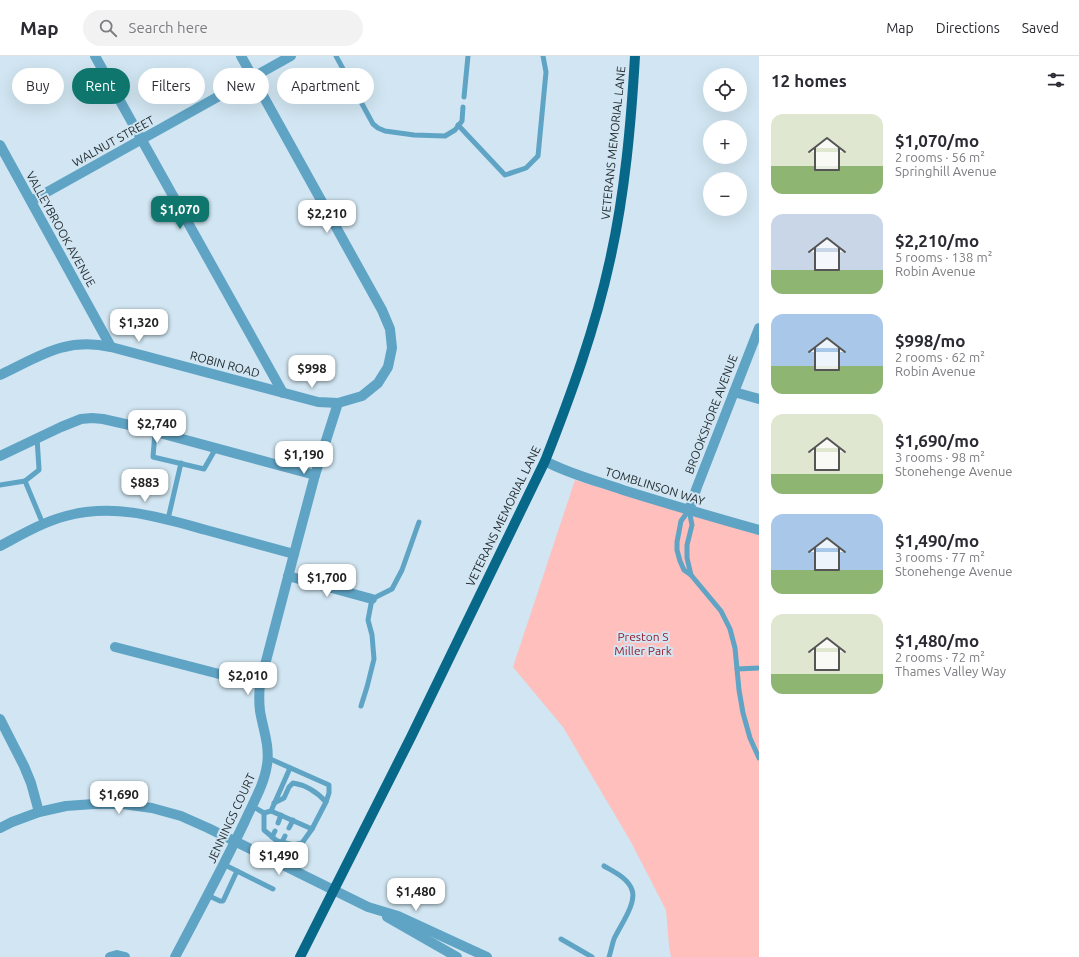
<!DOCTYPE html>
<html lang="en">
<head>
<meta charset="utf-8">
<style>
	body { margin:0; font-family:Ubuntu,sans-serif; background:#f2f2f3; color:#2b2b33; height:100vh; display:flex; flex-direction:column; font-size:15px; white-space:nowrap }
	* { box-sizing:border-box; margin:0 }
	p { font-size:13px; color:#7c7c81 }
	.icon { flex:none; width:22px; height:22px; fill:none; stroke:currentColor; stroke-width:2; stroke-linecap:round; stroke-linejoin:round }
	.map { position:relative; flex:1; overflow:hidden }
	.drawer { display:flex; flex-direction:column; background:#fff; width:320px }
	.drawer>* { flex:none }
	.top-card { position:absolute; left:12px; top:12px; width:380px; height:36px; display:flex; gap:8px }
	.tools { position:absolute; left:703px; top:12px; display:grid; gap:8px }
	.tools a { display:grid; place-items:center; width:44px; height:44px; border-radius:50%; background:#fff; box-shadow:0 4px 16px #0002; font-size:20px }
	.price { position:absolute; translate:-50% -34px; padding:0 9px; border-radius:8px; background:#fff; color:#222; font-size:13px; line-height:26px; filter:drop-shadow(0 1px 2px #0008) }
	.price::after { content:''; position:absolute; left:50%; top:24px; width:12px; height:9px; margin-left:-6px; background:inherit; clip-path:polygon(0 0,100% 0,50% 100%) }
	.price.on { background:#0f766e; color:#fff }
	ul { padding:0; list-style:none }
	li { display:flex; align-items:center; gap:12px; height:100px; padding:0 12px }
	li span { display:grid; place-items:center; flex:none; width:112px; height:80px; border-radius:12px; color:#555 }
	li>.icon { margin-inline-start:auto }
	span .icon { width:48px; height:48px; fill:#fffc; stroke-width:1 }
	li b { font-size:17px }
	h2 { display:flex; justify-content:space-between; align-items:center; height:48px; padding:0 12px; font-size:17px }
	.chip { padding:0 14px; border-radius:18px; background:#fff; box-shadow:0 4px 16px #0002; font-size:14px; line-height:36px }
	.chip.on { background:#0f766e; color:#fff }
	header { display:flex; align-items:center; gap:24px; box-sizing:border-box; height:56px; padding:0 20px; background:#fff; border-bottom:1px solid #e1e1e2 }
	header strong { font-size:19px }
	nav { display:flex; gap:22px; margin-inline-start:auto; font-size:14px }
	.search { width:280px; height:36px; background:#f2f2f3; display:flex; align-items:center; gap:10px; box-sizing:border-box; padding:0 14px; border-radius:22px; color:#7c7c81; font-size:15px }
	main { display:flex; flex:1; min-height:0 }
	.map>svg:first-child { display:block }
	.green { fill:#febfbd }
	.lines { fill:none; stroke-linecap:round; stroke-linejoin:round }
	.lane { stroke:#60a4c5; stroke-width:5 }
	.street { stroke:#60a4c5; stroke-width:10 }
	.primary { stroke:#08688a; stroke-width:10 }
	.labels { text-anchor:middle; dominant-baseline:central; stroke-width:4; stroke-linejoin:round; paint-order:stroke }
	.street-label { font-size:12px; fill:#262e32; stroke:#d1e6f2 }
	.park-label { font-size:12px; fill:#951b2b; stroke:#d1e6f2 }
</style>
</head>
<body>
<header>
<strong>Map</strong>
<div class="search"><svg class="icon" aria-label="search" viewBox="0 0 24 24"><circle cx="10" cy="10" r="6"/><path d="M15 15l6 6"/></svg>Search here</div>
<nav><a>Map</a><a>Directions</a><a>Saved</a></nav>
</header>
<main>
<div class="map">
<svg width="759" height="901" viewBox="0 0 759 901">
	<rect width="100%" height="100%" fill="#d1e6f2"/>
	<path class="green" d="M575 424 759 479V901H671L669 890 666 854 631 786 563 671 513 611Z"/>
	<g class="lines">
		<g class="lane">
			<path d="M336 0 373 68 378 72 385 75 414 79 445 80 455 74 462 65 463 51"/>
			<path d="M464 41 468 0"/>
			<path d="M458 69 505 119 526 112 538 100 546 16 543 0"/>
			<path d="M155 376 153 401 204 413 216 392"/>
			<path d="M25 425 43 468"/>
			<path d="M0 429 25 425 39 414V413L37 382"/>
			<path d="M689 454 681 465 677 486V494L680 505 684 514 691 519 721 555 730 573 735 592 739 634 743 657 750 682 759 702"/>
			<path d="M689 454 692 469 687 489V502L691 519"/>
			<path d="M168 463 181 407"/>
			<path d="M737 613 759 612"/>
			<path d="M361 650 367 631 374 603 372 579 368 564 372 543 392 533 402 514 419 466"/>
			<path d="M274 747 284 742 289 731 293 727C306 729 317 736 326 746"/>
			<path d="M252 750 264 757 271 755 290 712"/>
			<path d="M271 755 312 773"/>
			<path d="M264 757V774L277 785"/>
			<path d="M278 767 281 759"/>
			<path d="M289 772 293 764"/>
			<path d="M272 781 275 775"/>
			<path d="M282 786 285 780"/>
			<path d="M267 802 277 785 294 789 302 787 312 773 326 746 329 737V729L268 702"/>
			<path d="M223 808 273 833"/>
			<path d="M604 810C614 816 628 822 632 834 637 847 620 870 614 883 612 889 611 895 609 901"/>
			<path d="M207 839 220 845H223L224 843 237 815"/>
			<path d="M561 883 592 901"/>
		</g>
		<g class="street">
			<path d="M95 0 283 337"/>
			<path d="M0 89 111 291"/>
			<path d="M31 145 291 0"/>
			<path d="M0 319C40 300 65 281 111 291L318 346 338 347 362 340 378 327 388 311 392 292 390 273 382 254 241 0"/>
			<path d="M734 336 759 343"/>
			<path d="M0 400 61 371 81 363 92 362 103 363 134 370 315 419"/>
			<path d="M545 405C569 418 597 425 623 434 668 448 713 461 759 474"/>
			<path d="M689 454 697 431 759 272"/>
			<path d="M0 490C21 479 43 466 66 460 115 447 159 461 206 474 235 482 264 490 294 498"/>
			<path d="M288 520 372 543"/>
			<path d="M115 591 250 626 260 628"/>
			<path d="M0 663 24 710 31 727 39 756"/>
			<path d="M0 772 12 766 39 756 66 750 94 748H123L152 752 181 760 208 772 368 851 398 860 487 901"/>
			<path d="M387 861 457 901"/>
			<path d="M110 901 117 899 125 901"/>
			<path d="M175 901C199 856 223 811 245 765 253 747 264 729 267 709 270 690 263 673 260 655 259 646 259 637 260 628L294 498 315 419 338 347"/>
		</g>
		<path class="primary" d="M300 901 411 681 545 405C571 339 595 273 610 204 625 137 631 68 635 0"/>
	</g>
	<g class="labels">
		<g class="street-label">
			<text transform="translate(113 85) rotate(-29)">WALNUT STREET</text>
			<text transform="translate(613 87) rotate(-84)">VETERANS MEMORIAL LANE</text>
			<text transform="translate(61 173) rotate(61)">VALLEYBROOK AVENUE</text>
			<text transform="translate(225 308) rotate(15)">ROBIN ROAD</text>
			<text transform="translate(711 358) rotate(-69)">BROOKSHORE AVENUE</text>
			<text transform="translate(655 430) rotate(17)">TOMBLINSON WAY</text>
			<text transform="translate(503 460) rotate(-64)">VETERANS MEMORIAL LANE</text>
			<text transform="translate(231 762) rotate(-65)">JENNINGS COURT</text>
		</g>
		<g class="park-label">
			<text x="643" y="580">Preston S<tspan x="643" dy="14">Miller Park</tspan></text>
		</g>
	</g>
</svg>
<div class="tools">
<a><svg class="icon" aria-label="locate" viewBox="0 0 24 24"><circle cx="12" cy="12" r="6"/><path d="M12 2v4M12 18v4M2 12h4M18 12h4"/></svg></a>
<a>+</a>
<a>−</a>
</div>
<b class="price on" style="left:180px;top:174px">$1,070</b>
<b class="price" style="left:327px;top:178px">$2,210</b>
<b class="price" style="left:139px;top:287px">$1,320</b>
<b class="price" style="left:312px;top:333px">$998</b>
<b class="price" style="left:157px;top:388px">$2,740</b>
<b class="price" style="left:304px;top:419px">$1,190</b>
<b class="price" style="left:145px;top:447px">$883</b>
<b class="price" style="left:327px;top:542px">$1,700</b>
<b class="price" style="left:248px;top:640px">$2,010</b>
<b class="price" style="left:119px;top:759px">$1,690</b>
<b class="price" style="left:279px;top:820px">$1,490</b>
<b class="price" style="left:416px;top:856px">$1,480</b>
<div class="top-card">
<a class="chip">Buy</a>
<a class="chip on">Rent</a>
<a class="chip">Filters</a>
<a class="chip">New</a>
<a class="chip">Apartment</a>
</div>
</div>
<section class="drawer">
<h2>12 homes<svg class="icon" aria-label="filters" viewBox="0 0 24 24"><path d="M4 7h16M4 17h16"/><circle cx="9" cy="7" r="2"/><circle cx="15" cy="17" r="2"/></svg></h2>
<ul>
<li><span style="background:linear-gradient(#dfe7d0 65%,#8fb573 0)"><svg class="icon" aria-label="home" viewBox="0 0 24 24"><path d="M3 11l9-7 9 7M6 9v11h12V9"/></svg></span><div><b>$1,070/mo</b><p>2 rooms · 56 m²</p><p>Springhill Avenue</p></div></li>
<li><span style="background:linear-gradient(#c9d6e8 70%,#8fb573 0)"><svg class="icon" aria-label="home" viewBox="0 0 24 24"><path d="M3 11l9-7 9 7M6 9v11h12V9"/></svg></span><div><b>$2,210/mo</b><p>5 rooms · 138 m²</p><p>Robin Avenue</p></div></li>
<li><span style="background:linear-gradient(#a9c7e8 65%,#8fb573 0)"><svg class="icon" aria-label="home" viewBox="0 0 24 24"><path d="M3 11l9-7 9 7M6 9v11h12V9"/></svg></span><div><b>$998/mo</b><p>2 rooms · 62 m²</p><p>Robin Avenue</p></div></li>
<li><span style="background:linear-gradient(#dfe7d0 75%,#8fb573 0)"><svg class="icon" aria-label="home" viewBox="0 0 24 24"><path d="M3 11l9-7 9 7M6 9v11h12V9"/></svg></span><div><b>$1,690/mo</b><p>3 rooms · 98 m²</p><p>Stonehenge Avenue</p></div></li>
<li><span style="background:linear-gradient(#a9c7e8 70%,#8fb573 0)"><svg class="icon" aria-label="home" viewBox="0 0 24 24"><path d="M3 11l9-7 9 7M6 9v11h12V9"/></svg></span><div><b>$1,490/mo</b><p>3 rooms · 77 m²</p><p>Stonehenge Avenue</p></div></li>
<li><span style="background:linear-gradient(#dfe7d0 75%,#8fb573 0)"><svg class="icon" aria-label="home" viewBox="0 0 24 24"><path d="M3 11l9-7 9 7M6 9v11h12V9"/></svg></span><div><b>$1,480/mo</b><p>2 rooms · 72 m²</p><p>Thames Valley Way</p></div></li>
</ul>
</section>
</main>
</body>
</html>
